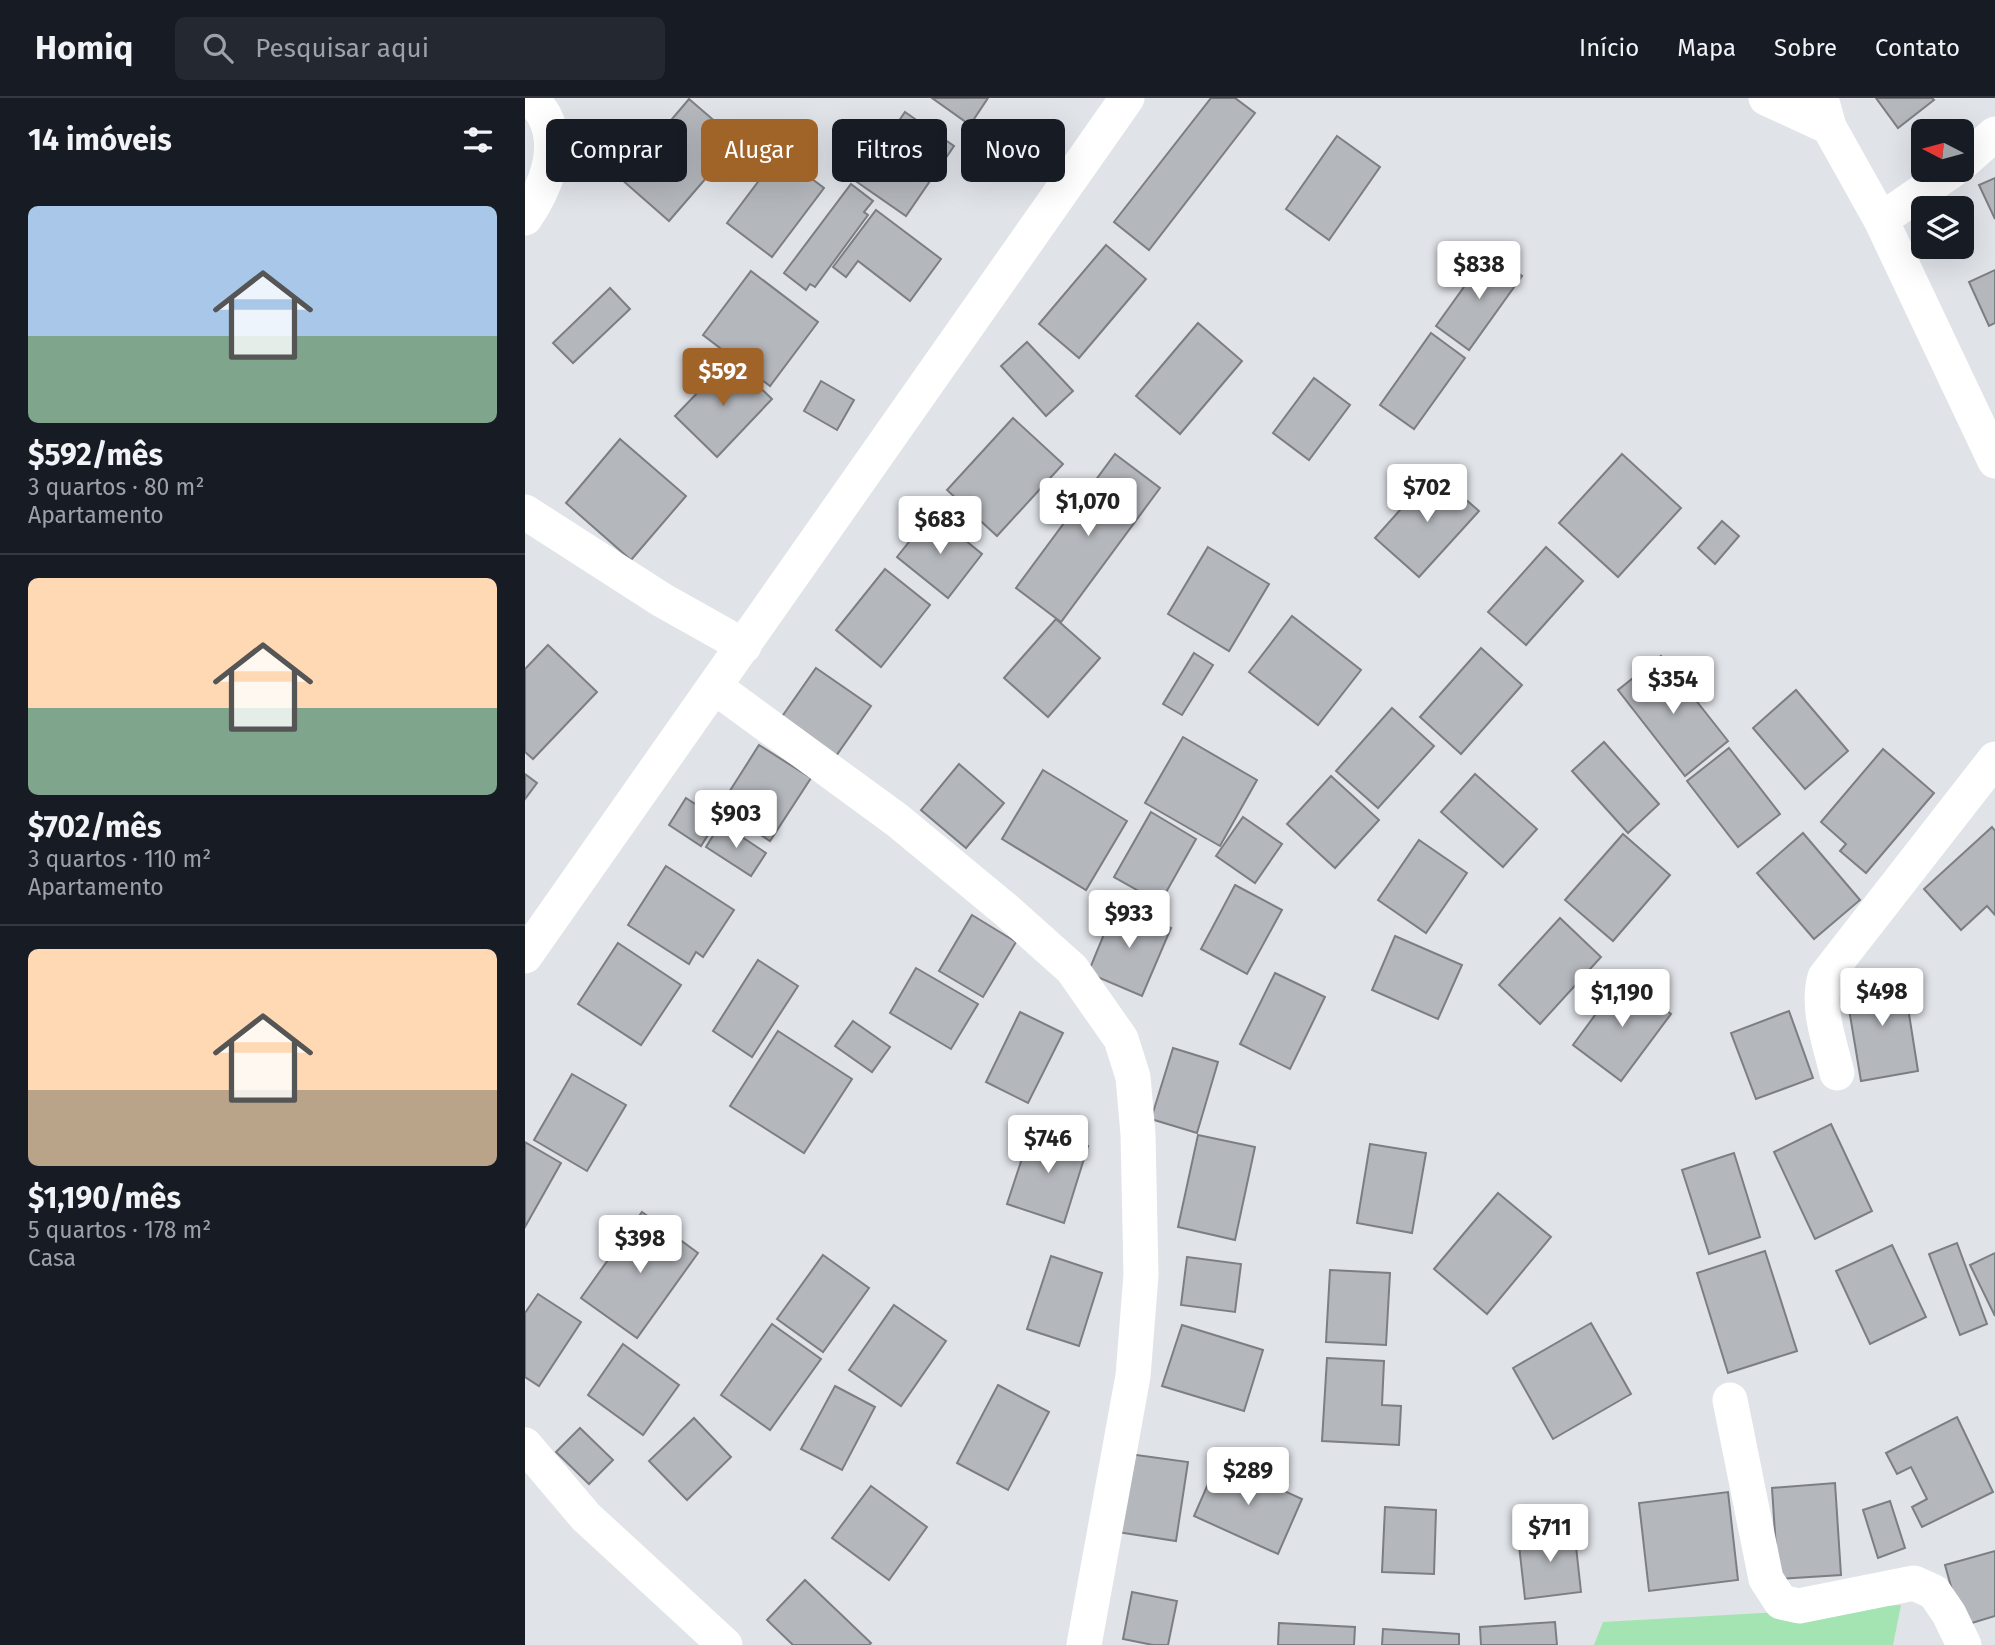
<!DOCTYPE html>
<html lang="pt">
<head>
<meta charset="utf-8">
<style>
	body { margin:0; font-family:"Fira Sans",sans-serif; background:#242831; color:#f1f3f6; height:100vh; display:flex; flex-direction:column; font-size:26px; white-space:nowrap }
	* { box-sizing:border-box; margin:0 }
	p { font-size:23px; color:#9ea1a6 }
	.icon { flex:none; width:38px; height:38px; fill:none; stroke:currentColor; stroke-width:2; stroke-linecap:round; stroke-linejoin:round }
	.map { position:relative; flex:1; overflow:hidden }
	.panel { display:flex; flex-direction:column; background:#171b24; width:525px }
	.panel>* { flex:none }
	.hud { position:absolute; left:21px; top:21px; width:665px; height:63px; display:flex; gap:14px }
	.needle { width:46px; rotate:276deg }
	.tools { position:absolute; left:1386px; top:21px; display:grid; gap:14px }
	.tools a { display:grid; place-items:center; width:63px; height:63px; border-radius:10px; background:#171b24; box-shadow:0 7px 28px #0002; font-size:35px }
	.price { position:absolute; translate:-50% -60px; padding:0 16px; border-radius:7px; background:#fff; color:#222; font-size:23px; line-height:46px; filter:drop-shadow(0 2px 4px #0008) }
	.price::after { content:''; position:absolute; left:50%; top:42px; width:21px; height:16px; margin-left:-10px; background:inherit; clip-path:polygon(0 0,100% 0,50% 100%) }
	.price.on { background:#a06328; color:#fff }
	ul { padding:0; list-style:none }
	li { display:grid; align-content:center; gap:14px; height:371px; padding:0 28px }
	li+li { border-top:2px solid #363941 }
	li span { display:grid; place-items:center; height:217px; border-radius:10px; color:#555 }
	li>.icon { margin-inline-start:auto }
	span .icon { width:126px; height:126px; fill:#fffc; stroke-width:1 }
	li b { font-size:30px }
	h2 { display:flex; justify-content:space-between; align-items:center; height:84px; padding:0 28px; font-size:30px }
	.tag { padding:0 24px; border-radius:10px; background:#171b24; box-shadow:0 7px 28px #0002; font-size:24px; line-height:63px }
	.tag.on { background:#a06328; color:#fff }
	header { display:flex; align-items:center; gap:42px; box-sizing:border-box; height:98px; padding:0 35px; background:#171b24; border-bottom:2px solid #363941 }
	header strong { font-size:33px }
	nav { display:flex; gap:38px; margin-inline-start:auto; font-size:24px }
	.search { width:490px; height:63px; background:#242831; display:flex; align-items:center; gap:18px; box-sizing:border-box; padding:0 24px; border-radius:10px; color:#9ea1a6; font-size:26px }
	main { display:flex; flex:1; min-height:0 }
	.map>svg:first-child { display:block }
	.green { fill:#a4e3b2 }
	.building { fill:#b4b7bc; stroke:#7c7e83; stroke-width:2 }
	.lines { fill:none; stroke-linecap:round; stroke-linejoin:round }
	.minor { stroke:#fff; stroke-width:35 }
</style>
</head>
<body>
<header>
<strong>Homiq</strong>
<div class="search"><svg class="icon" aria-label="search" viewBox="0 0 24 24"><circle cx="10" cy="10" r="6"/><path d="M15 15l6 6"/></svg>Pesquisar aqui</div>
<nav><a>Início</a><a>Mapa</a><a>Sobre</a><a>Contato</a></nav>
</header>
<main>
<section class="panel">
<h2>14 imóveis<svg class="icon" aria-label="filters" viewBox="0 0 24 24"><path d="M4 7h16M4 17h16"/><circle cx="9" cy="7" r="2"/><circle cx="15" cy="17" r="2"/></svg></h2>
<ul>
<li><span style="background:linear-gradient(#a9c7e8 60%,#7fa58c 0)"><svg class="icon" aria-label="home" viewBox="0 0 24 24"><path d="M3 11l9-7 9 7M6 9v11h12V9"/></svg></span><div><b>$592/mês</b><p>3 quartos · 80 m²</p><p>Apartamento</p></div></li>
<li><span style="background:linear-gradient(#ffd9b3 60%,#7fa58c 0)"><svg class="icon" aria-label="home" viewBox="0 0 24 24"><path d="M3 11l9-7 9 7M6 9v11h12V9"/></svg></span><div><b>$702/mês</b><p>3 quartos · 110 m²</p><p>Apartamento</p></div></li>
<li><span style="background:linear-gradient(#ffd9b3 65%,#b9a48a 0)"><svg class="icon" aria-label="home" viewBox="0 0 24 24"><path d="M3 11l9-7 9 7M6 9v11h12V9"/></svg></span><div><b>$1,190/mês</b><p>5 quartos · 178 m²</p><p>Casa</p></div></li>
</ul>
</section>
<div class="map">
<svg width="1470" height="1547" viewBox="0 0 1470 1547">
	<rect width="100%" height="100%" fill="#e0e3e8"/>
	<path class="green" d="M1376 1507 1368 1547H1069L1078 1524Z"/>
	<g class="building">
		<path d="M407 0H463L445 27Z"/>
		<path d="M686 0H710L730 15 624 152 589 124Z"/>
		<path d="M1351 0H1407L1409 2 1373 30Z"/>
		<path d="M164 1 213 43 144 123 96 81Z"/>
		<path d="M380 14 429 48 381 118 332 84Z"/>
		<path d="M812 38 855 69 804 142 761 111Z"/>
		<path d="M254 56 299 90 247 159 202 125Z"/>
		<path d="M1470 80V121L1454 87Z"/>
		<path d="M326 86 348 103 339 114 343 117 290 189 285 186 281 192 259 175Z"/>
		<path d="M351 112 416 161 385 203 333 163 321 179 308 169Z"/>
		<path d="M581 147 621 181 554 260 514 226Z"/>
		<path d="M964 154 997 178 944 252 911 228Z"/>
		<path d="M1470 172V225L1464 228 1444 184Z"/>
		<path d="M226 173 293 224 245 288 178 237Z"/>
		<path d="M85 190 105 211 48 265 28 245Z"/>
		<path d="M673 225 717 263 655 336 611 298Z"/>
		<path d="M906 235 940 260 889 331 855 307Z"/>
		<path d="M502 244 548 293 521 318 476 268Z"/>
		<path d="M205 261 247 301 192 359 150 318Z"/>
		<path d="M789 280 825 307 784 362 748 335Z"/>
		<path d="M296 283 329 302 312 332 279 313Z"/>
		<path d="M488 320 538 366 472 438 422 392Z"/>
		<path d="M95 341 161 398 106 462 41 405Z"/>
		<path d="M590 356 635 390 536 524 491 490Z"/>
		<path d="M1097 356 1156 410 1093 479 1034 425Z"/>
		<path d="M909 374 954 413 894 479 850 440Z"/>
		<path d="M407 415 457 456 423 500 372 459Z"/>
		<path d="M1197 423 1214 438 1190 466 1173 450Z"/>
		<path d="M683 449 744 486 704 553 643 516Z"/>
		<path d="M1021 449 1058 483 1001 547 963 514Z"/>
		<path d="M360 471 405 507 356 569 311 532Z"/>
		<path d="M767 518 836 572 793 627 724 574Z"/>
		<path d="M531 521 575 560 523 619 479 580Z"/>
		<path d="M23 547 72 594 8 661 0 654V571Z"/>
		<path d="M956 550 997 587 936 656 895 619Z"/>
		<path d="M669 555 688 567 657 617 638 606Z"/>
		<path d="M1136 558 1203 643 1160 678 1093 592Z"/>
		<path d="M291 570 346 608 311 658 256 620Z"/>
		<path d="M1271 592 1323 653 1280 691 1228 630Z"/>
		<path d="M867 610 909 648 853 710 811 673Z"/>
		<path d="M658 639 732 682 695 748 620 705Z"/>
		<path d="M1079 644 1134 706 1103 735 1047 673Z"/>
		<path d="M234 647 286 680 245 743 194 710Z"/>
		<path d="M1204 650 1255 716 1213 749 1162 683Z"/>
		<path d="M1358 651 1409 695 1341 775 1315 753 1321 746 1296 724Z"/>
		<path d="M434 666 479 705 441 750 396 712Z"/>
		<path d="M518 672 602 723 561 792 477 741Z"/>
		<path d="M0 676 12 685 0 701Z"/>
		<path d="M950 676 1012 731 978 769 916 714Z"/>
		<path d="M806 678 854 722 810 770 762 726Z"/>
		<path d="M161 700 193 721 176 748 144 727Z"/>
		<path d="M626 714 671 741 635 805 589 779Z"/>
		<path d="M718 719 757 746 730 785 691 758Z"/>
		<path d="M196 725 241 755 226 778 181 749Z"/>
		<path d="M1467 729 1470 733V817L1462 808 1436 832 1399 791Z"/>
		<path d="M1278 735 1335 802 1289 841 1232 775Z"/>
		<path d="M1098 736 1145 777 1088 843 1040 802Z"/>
		<path d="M894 742 942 775 901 835 853 802Z"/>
		<path d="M141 768 209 812 178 859 171 854 164 866 103 827Z"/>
		<path d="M710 787 757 812 722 876 676 851Z"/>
		<path d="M591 807 646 830 617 898 563 875Z"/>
		<path d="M447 817 491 844 458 899 414 873Z"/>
		<path d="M1035 820 1076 859 1015 926 974 887Z"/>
		<path d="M870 838 937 867 913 921 847 892Z"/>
		<path d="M93 845 156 887 116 947 53 906Z"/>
		<path d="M233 862 273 888 227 959 188 933Z"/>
		<path d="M391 870 453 906 426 951 365 915Z"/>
		<path d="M750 875 800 899 765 971 715 946Z"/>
		<path d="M1378 878 1393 973 1336 983 1320 887Z"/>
		<path d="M1098 879 1146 916 1096 983 1048 947Z"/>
		<path d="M1264 913 1288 980 1231 1001 1206 935Z"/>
		<path d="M495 914 538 935 503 1005 461 984Z"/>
		<path d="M328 923 365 949 347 974 310 948Z"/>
		<path d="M253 933 327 981 279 1055 205 1008Z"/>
		<path d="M648 950 693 964 672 1035 626 1021Z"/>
		<path d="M47 976 101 1007 62 1073 9 1042Z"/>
		<path d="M1306 1026 1347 1113 1290 1141 1249 1054Z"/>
		<path d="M507 1030 563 1048 539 1125 482 1106Z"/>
		<path d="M673 1037 730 1049 710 1142 653 1129Z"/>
		<path d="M0 1044 36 1065 0 1129Z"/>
		<path d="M845 1046 901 1055 887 1135 832 1125Z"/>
		<path d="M1209 1055 1235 1139 1184 1156 1157 1072Z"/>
		<path d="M973 1095 1026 1139 962 1216 909 1171Z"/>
		<path d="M117 1114 173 1155 112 1240 56 1200Z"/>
		<path d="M1432 1145 1462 1226 1435 1237 1404 1156Z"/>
		<path d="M1367 1147 1401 1219 1345 1246 1311 1173Z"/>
		<path d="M1240 1153 1272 1253 1203 1275 1172 1175Z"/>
		<path d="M1470 1155V1218L1445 1167Z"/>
		<path d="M298 1157 344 1190 298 1254 252 1221Z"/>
		<path d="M526 1158 577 1175 554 1248 502 1231Z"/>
		<path d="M662 1159 716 1166 710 1214 656 1207Z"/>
		<path d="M805 1172 865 1175 861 1247 801 1244Z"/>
		<path d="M13 1196 56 1224 14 1288 0 1279V1215Z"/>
		<path d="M369 1207 421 1243 376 1308 324 1272Z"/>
		<path d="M1066 1225 1106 1296 1028 1341 988 1270Z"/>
		<path d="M247 1226 296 1261 245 1332 196 1297Z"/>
		<path d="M657 1227 738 1252 719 1313 637 1288Z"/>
		<path d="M98 1246 154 1287 118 1337 63 1297Z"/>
		<path d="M802 1260 859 1263 857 1307 876 1308 874 1347 797 1343Z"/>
		<path d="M473 1287 524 1314 483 1392 432 1365Z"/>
		<path d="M310 1288 350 1309 317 1372 276 1351Z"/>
		<path d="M1432 1319 1468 1394 1397 1429 1387 1409 1402 1401 1386 1369 1372 1376 1361 1355Z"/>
		<path d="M169 1320 206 1359 162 1402 124 1363Z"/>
		<path d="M55 1330 88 1362 64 1386 31 1354Z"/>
		<path d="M604 1356 663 1364 651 1443 592 1434Z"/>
		<path d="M693 1363 777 1401 753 1456 669 1418Z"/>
		<path d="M1310 1385 1316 1477 1253 1481 1247 1390Z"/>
		<path d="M346 1388 402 1429 364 1482 307 1440Z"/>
		<path d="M1203 1394 1213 1482 1124 1493 1114 1405Z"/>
		<path d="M1365 1403 1380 1450 1353 1460 1338 1412Z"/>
		<path d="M860 1409 911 1412 909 1476 857 1474Z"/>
		<path d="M1049 1430 1056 1494 1000 1501 993 1438Z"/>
		<path d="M1470 1453V1518L1437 1528 1420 1467Z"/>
		<path d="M280 1482 346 1545 344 1547H268L242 1522Z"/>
		<path d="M607 1494 652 1503 643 1547H628L598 1541Z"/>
		<path d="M1030 1524 1032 1547H956L955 1529Z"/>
		<path d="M754 1525 830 1529 829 1547H753Z"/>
		<path d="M858 1531 934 1536V1547H857Z"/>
	</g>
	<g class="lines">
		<g class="minor">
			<path d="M1241 0 1304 29"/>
			<path d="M1296 0 1304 29 1356 122 1470 363"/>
			<path d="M1437 65 1470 36"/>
			<path d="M0 120C20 91 37 51 19 17 16 11 9 5 5 0"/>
			<path d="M1356 122 1428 72"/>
			<path d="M0 414 137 502 219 548"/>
			<path d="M190 589 372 722 481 812 547 871 596 941 608 979 613 1036 616 1177 608 1278 559 1547"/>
			<path d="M0 858 602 0"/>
			<path d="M1312 975C1305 945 1291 910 1300 879L1470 661"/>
			<path d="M1205 1302 1241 1481 1256 1504 1274 1508 1389 1485 1409 1494 1424 1516 1439 1547"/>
			<path d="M0 1347 61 1419 200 1547"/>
		</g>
	</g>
</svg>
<div class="tools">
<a><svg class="needle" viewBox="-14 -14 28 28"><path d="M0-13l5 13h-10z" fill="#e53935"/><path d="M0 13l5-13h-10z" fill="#9ea1a6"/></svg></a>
<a><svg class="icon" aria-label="layers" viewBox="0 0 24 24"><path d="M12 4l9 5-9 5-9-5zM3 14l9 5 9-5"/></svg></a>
</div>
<b class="price" style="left:954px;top:203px">$838</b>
<b class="price on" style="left:198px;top:310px">$592</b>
<b class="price" style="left:902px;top:426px">$702</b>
<b class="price" style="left:563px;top:440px">$1,070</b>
<b class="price" style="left:415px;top:458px">$683</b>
<b class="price" style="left:1148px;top:618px">$354</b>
<b class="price" style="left:211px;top:752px">$903</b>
<b class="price" style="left:604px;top:852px">$933</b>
<b class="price" style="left:1357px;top:930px">$498</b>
<b class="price" style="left:1097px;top:931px">$1,190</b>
<b class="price" style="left:523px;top:1077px">$746</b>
<b class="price" style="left:115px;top:1177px">$398</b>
<b class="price" style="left:723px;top:1409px">$289</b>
<b class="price" style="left:1025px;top:1466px">$711</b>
<div class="hud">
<a class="tag">Comprar</a>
<a class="tag on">Alugar</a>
<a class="tag">Filtros</a>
<a class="tag">Novo</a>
</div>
</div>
</main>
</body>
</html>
